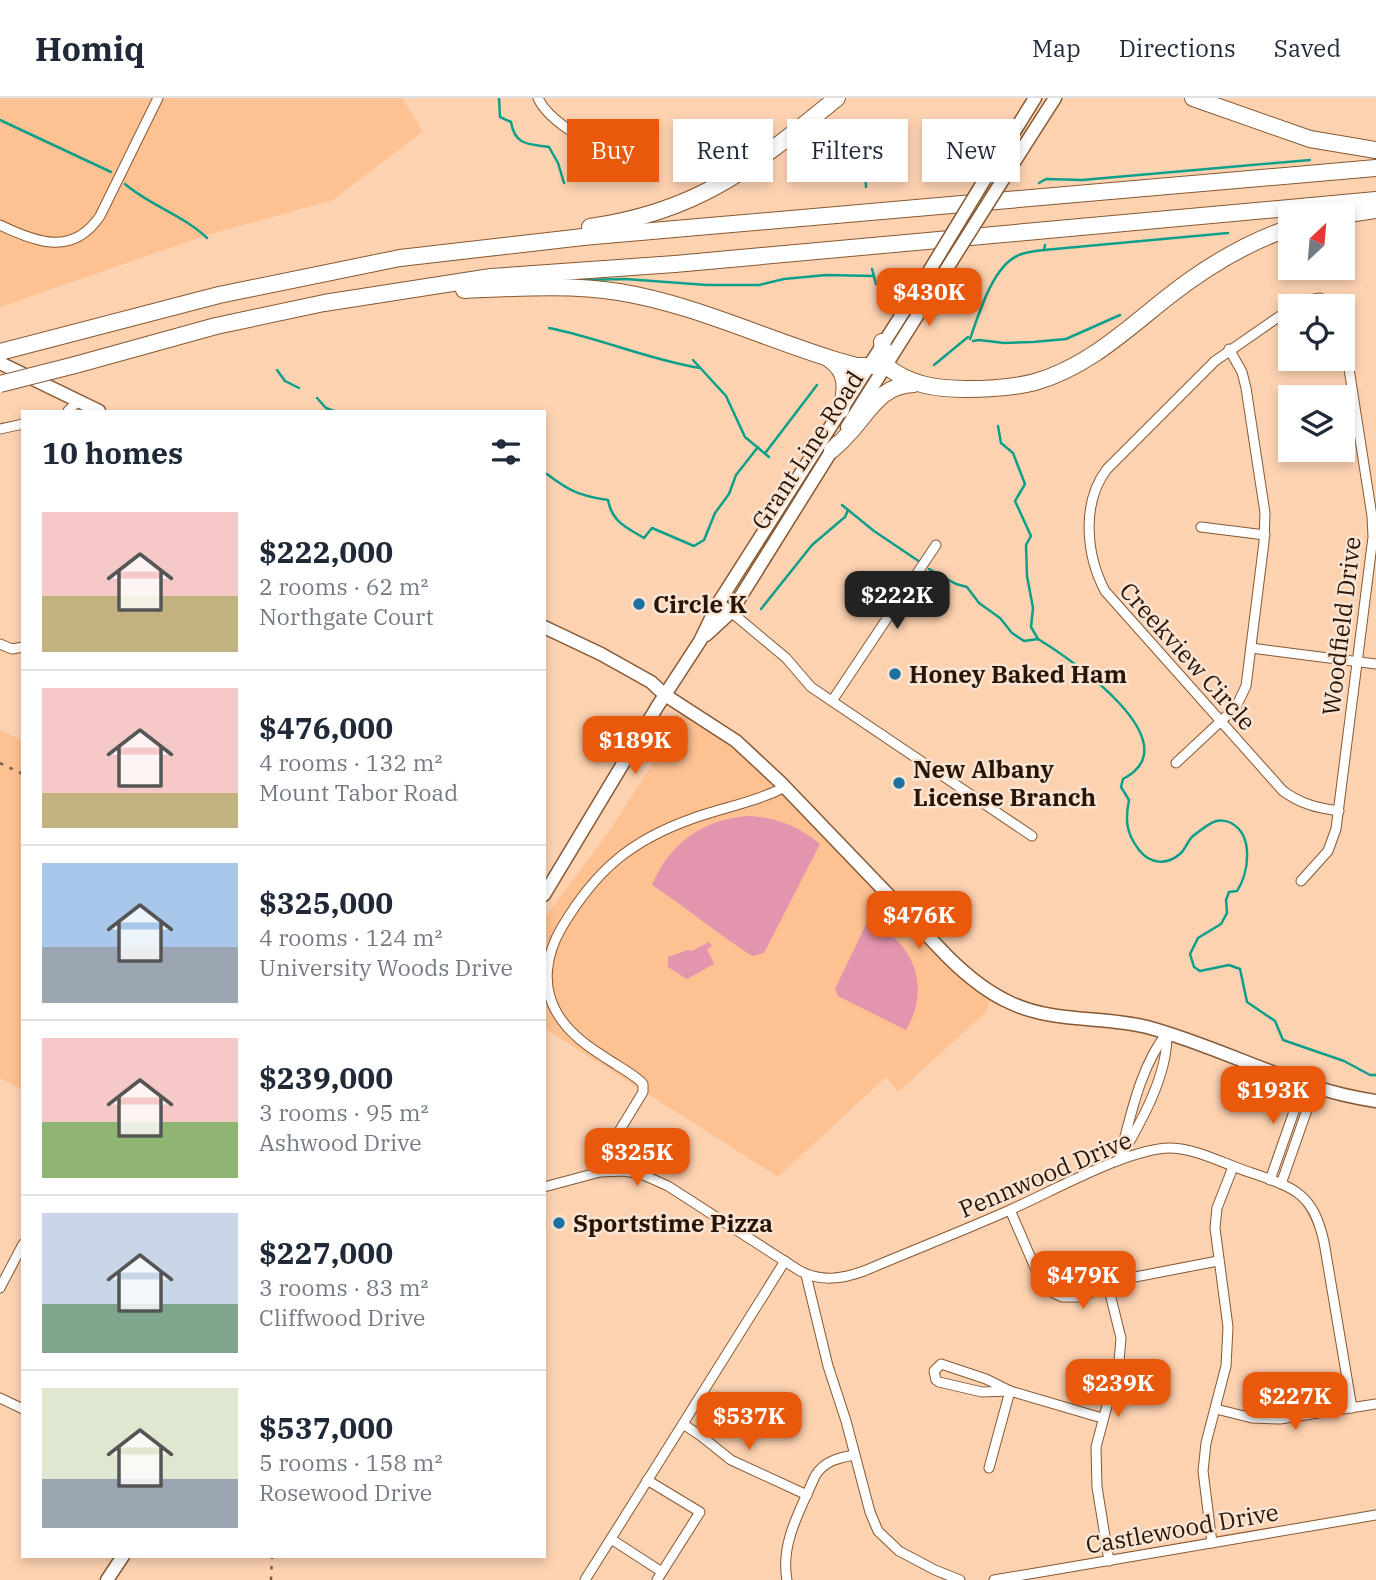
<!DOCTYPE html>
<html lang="en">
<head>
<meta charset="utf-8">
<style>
	body { margin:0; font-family:"IBM Plex Serif",serif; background:#f6f6f7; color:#1f2937; height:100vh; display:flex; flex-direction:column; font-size:26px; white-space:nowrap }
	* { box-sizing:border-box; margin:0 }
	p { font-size:23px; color:#747a83 }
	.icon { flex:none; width:38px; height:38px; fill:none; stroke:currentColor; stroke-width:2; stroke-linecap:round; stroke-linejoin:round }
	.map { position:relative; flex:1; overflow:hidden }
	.details { position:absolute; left:21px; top:312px; width:525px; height:1148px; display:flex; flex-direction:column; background:#fff; border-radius:0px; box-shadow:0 4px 10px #0003 }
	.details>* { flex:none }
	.banner { position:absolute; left:567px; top:21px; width:665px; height:63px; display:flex; gap:14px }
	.needle { width:46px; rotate:26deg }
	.controls { position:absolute; left:1278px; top:105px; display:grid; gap:14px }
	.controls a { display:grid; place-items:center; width:77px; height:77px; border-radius:0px; background:#fff; box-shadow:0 4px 10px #0003; font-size:35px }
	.price { position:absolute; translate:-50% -60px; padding:0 16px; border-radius:14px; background:#ea580c; color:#fff; font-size:23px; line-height:46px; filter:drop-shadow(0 2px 4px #0008) }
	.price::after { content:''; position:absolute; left:50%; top:42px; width:21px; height:16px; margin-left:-10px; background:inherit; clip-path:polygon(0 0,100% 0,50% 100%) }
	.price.selected { background:#222; color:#fff }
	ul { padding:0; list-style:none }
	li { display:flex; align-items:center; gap:21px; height:175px; padding:0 21px }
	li+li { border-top:2px solid #e0e1e3 }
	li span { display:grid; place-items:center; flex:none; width:196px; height:140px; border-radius:0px; color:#555 }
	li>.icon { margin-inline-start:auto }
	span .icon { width:84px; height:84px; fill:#fffc; stroke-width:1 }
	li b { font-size:30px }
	h2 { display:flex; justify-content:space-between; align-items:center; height:84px; padding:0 21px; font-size:30px }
	.tag { padding:0 24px; border-radius:0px; background:#fff; box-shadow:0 4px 10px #0003; font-size:24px; line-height:63px }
	.tag.selected { background:#ea580c; color:#fff }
	header { display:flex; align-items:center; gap:42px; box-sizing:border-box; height:98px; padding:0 35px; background:#fff; border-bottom:2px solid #e0e1e3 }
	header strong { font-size:33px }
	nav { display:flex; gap:38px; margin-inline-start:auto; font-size:24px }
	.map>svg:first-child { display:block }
	.built { fill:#fdc192 }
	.green { fill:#e495ae }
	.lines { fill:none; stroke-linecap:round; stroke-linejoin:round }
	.stream { stroke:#0ca08b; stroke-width:2.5 }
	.street-casing { stroke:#875831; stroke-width:11 }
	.secondary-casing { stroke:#875831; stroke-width:15 }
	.highway-casing { stroke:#875831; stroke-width:18 }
	.street { stroke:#fff; stroke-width:9 }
	.secondary { stroke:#fff; stroke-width:12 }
	.highway { stroke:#fff; stroke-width:16 }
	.rail { stroke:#7b5f48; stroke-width:2.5; stroke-dasharray:3.5 7; stroke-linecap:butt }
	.secondary-bridge-casing { stroke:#875831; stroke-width:15; stroke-linecap:butt }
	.highway-bridge-casing { stroke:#875831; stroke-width:18; stroke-linecap:butt }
	.secondary-bridge { stroke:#fff; stroke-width:12 }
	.highway-bridge { stroke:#fff; stroke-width:16 }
	.poi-dot { fill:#1b71a1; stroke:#fae4d4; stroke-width:2.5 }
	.labels { text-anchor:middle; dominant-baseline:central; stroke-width:5; stroke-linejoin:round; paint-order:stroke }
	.street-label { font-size:24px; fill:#271404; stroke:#fae4d4 }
	.poi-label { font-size:24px; font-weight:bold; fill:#271404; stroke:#fae4d4; text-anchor:start }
</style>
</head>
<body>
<header>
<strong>Homiq</strong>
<nav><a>Map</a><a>Directions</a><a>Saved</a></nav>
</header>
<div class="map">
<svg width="1376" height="1482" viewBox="0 0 1376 1482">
	<rect width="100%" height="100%" fill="#fdd2b1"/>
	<g class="built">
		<path d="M0 0H402L423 33 333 102 204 138 0 209Z"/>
		<path d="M675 616 684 618 729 647 765 676 991 900 986 914 898 994 886 979 778 1079 544 930V821L612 729 673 634 676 626Z"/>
		<path d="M0 632 23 643V992L0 980Z"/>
	</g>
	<g class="green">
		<path d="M747 718C775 719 798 728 820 746L764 855 752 858C718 836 687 810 652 787 670 745 702 722 747 718Z"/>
		<path d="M868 822C913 843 932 888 906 932L838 898 835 891Z"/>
		<path d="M709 844 712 848 707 851 714 866 687 881 668 869V859L688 852 692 853Z"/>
	</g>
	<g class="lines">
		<g class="stream">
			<path d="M499 0 500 19 511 24C515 48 529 46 549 49L558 65 564 85"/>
			<path d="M0 22 111 74"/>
			<path d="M863 37 866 89"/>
			<path d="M1039 85 1046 81 1082 82 1310 62"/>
			<path d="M125 86C149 107 183 117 207 140"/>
			<path d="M1044 152 1228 135"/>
			<path d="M872 171 876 186"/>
			<path d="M579 182 625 181 707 187H759L784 181 826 177 874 178"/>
			<path d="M549 230C600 240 649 262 700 270"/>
			<path d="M970 241C979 216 992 170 1017 158 1024 154 1036 153 1044 152L1045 147"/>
			<path d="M973 243 979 242 1004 245 1033 244 1066 241 1120 217"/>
			<path d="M693 262 726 298 745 339 769 359"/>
			<path d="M934 267 968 239"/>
			<path d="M277 272 285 283 299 290"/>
			<path d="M317 300 326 310 334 313"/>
			<path d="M998 328 1001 345 1013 355 1025 386 1015 403 1031 438 1026 447 1027 478 1033 510 1031 529 1038 541"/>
			<path d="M766 354 817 287"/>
			<path d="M544 376H547C569 393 580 398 608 402 612 424 626 429 644 440L652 430 694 448 704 442 715 415 729 396 736 377 758 349"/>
			<path d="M842 407 874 433 920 464"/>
			<path d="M929 471 956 486 967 489 979 505 1000 520 1012 535 1024 543 1038 541C1071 561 1193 645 1123 681L1121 689 1129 702C1125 722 1126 735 1139 752 1150 766 1167 768 1181 755 1186 750 1188 742 1193 738 1198 734 1210 725 1216 723 1221 722 1228 723 1231 725 1254 737 1249 775 1237 793L1229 794 1226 802 1227 815 1221 826 1198 840 1190 856 1194 869 1200 873 1229 867 1240 871 1247 904 1275 923 1283 942 1344 963 1370 977H1376"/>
			<path d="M761 511 812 447 845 419 848 412"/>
		</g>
		<defs>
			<g id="street">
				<path d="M538 0C549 26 599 49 623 65"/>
				<path d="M0 127C37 145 73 158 100 118L158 0"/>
				<path d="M1294 208 1304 203 1320 200 1335 208"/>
				<path d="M1290 211 1215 263 1107 371C1081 405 1086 457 1105 493L1283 693C1301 706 1317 710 1339 713"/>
				<path d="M68 313 78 303"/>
				<path d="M0 331 23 326"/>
				<path d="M1201 429 1265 437"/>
				<path d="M719 504 786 560 811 589 1032 738"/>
				<path d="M0 546 12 551 23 549"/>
				<path d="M1251 550 1376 566"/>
				<path d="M832 603 936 447"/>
				<path d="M1176 665 1236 609 1246 588 1264 444 1265 415 1246 290 1242 274 1229 251"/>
				<path d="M1301 783 1328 753 1336 731 1373 439 1372 418 1342 226"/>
				<path d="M1122 1050C1132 1012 1142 966 1167 935"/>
				<path d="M1119 1062C1140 1026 1168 978 1167 935"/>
				<path d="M600 1074 601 1063 643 994V986C636 978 626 973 617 967 595 953 571 939 557 915 541 888 546 856 562 829 596 772 631 742 694 720 725 709 756 704 785 689"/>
				<path d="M1270 1082 1304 985"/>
				<path d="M1281 1086 1315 989"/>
				<path d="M544 1089 600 1074 624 1073 641 1076 668 1088 800 1173C821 1184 842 1181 864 1173 913 1152 963 1133 1012 1111 1051 1094 1131 1049 1171 1050 1199 1051 1226 1067 1252 1075 1296 1090 1313 1096 1324 1144L1352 1310"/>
				<path d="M1010 1112 1040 1181 1049 1193 1062 1199H1077L1135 1179 1218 1163"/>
				<path d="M806 1177 828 1268 846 1323 870 1414 878 1433 899 1453 935 1472 960 1482"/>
				<path d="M1108 1188 1121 1240 1119 1263 1096 1349 1097 1389 1109 1463"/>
				<path d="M0 1190 23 1146"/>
				<path d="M941 1266 986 1281 1010 1293 982 1294 939 1284 936 1282 934 1273Z"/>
				<path d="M0 1300 23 1311"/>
				<path d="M1216 1311 1252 1320 1280 1321 1376 1306"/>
				<path d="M683 1326 701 1338 731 1362 807 1397"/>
				<path d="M989 1370 1010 1293 1102 1320"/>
				<path d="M647 1382 700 1414 657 1482"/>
				<path d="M611 1441 662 1474"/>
				<path d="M1212 1445 1203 1373 1206 1345 1226 1268 1228 1229 1215 1130 1217 1110 1233 1069"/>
				<path d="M585 1482 785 1163"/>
				<path d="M787 1482C780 1445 801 1411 815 1378 824 1363 838 1360 854 1357"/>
				<path d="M994 1482 1376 1417"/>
			</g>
			<g id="secondary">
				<path d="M1016 61 1055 0"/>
				<path d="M996 63 1035 0"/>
				<path d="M0 265 99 313"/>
				<path d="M847 329 944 175"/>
				<path d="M544 529 601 556 651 584 665 597 736 643 780 684 947 858C966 877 986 894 1011 905 1054 925 1102 918 1147 929 1225 950 1296 992 1376 1003"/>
				<path d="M706 537 731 514 837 344"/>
				<path d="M544 797 657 609 700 543 719 504 925 180"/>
				<path d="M107 1482 123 1458"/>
			</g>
			<g id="highway">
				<path d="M1193 0 1310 41 1376 52"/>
				<path d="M1342 117 1376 112"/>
				<path d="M590 129C701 113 753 68 837 0"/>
				<path d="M464 192C515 190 569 186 619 194 693 206 763 240 835 262L856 268H886"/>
				<path d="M882 244 886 268C910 287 936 291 966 291 990 291 1012 290 1035 284 1088 269 1127 231 1169 198 1206 169 1245 145 1290 130"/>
				<path d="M0 254 219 197 400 160 583 139 1376 70"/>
				<path d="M829 261C849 275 846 291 841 312"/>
				<path d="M75 267 216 228 324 205 491 179 675 166 1376 102"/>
				<path d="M832 352C839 346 846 339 852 332 871 310 882 287 914 286"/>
			</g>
		</defs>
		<use href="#street" class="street-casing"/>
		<use href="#secondary" class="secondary-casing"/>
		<use href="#highway" class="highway-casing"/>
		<use href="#street" class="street"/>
		<use href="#secondary" class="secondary"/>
		<use href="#highway" class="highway"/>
		<g class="rail">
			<path d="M0 665 23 676"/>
			<path d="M271 1482 272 1458"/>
		</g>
		<defs>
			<g id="secondary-bridge">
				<path d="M944 175 1016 61"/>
				<path d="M925 180 996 63"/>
			</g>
			<path id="highway-bridge" d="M0 286 75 267"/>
		</defs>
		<use href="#secondary-bridge" class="secondary-bridge-casing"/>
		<use href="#highway-bridge" class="highway-bridge-casing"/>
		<use href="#secondary-bridge" class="secondary-bridge"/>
		<use href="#highway-bridge" class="highway-bridge"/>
	</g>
	<g class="poi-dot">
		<circle cx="639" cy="506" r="7"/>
		<circle cx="895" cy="576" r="7"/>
		<circle cx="899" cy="685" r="7"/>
		<circle cx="559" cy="1125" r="7"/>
	</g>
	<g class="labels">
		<g class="street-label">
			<text transform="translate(807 352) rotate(-57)">Grant Line Road</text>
			<text transform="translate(1341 528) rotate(-83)">Woodfield Drive</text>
			<text transform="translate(1188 558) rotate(48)">Creekview Circle</text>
			<text transform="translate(1045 1076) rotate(-23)">Pennwood Drive</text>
			<text transform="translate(1182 1430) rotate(-10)">Castlewood Drive</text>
		</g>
		<g class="poi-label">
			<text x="653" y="506">Circle K</text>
			<text x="909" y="576">Honey Baked Ham</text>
			<text x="913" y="671">New Albany<tspan x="913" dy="28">License Branch</tspan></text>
			<text x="573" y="1125">Sportstime Pizza</text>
		</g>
	</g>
</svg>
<div class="controls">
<a><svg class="needle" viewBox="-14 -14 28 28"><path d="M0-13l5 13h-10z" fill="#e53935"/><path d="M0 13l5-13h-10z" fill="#747a83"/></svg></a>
<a><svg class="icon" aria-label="locate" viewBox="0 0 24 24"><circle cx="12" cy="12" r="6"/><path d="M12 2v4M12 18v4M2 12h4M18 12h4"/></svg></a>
<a><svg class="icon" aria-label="layers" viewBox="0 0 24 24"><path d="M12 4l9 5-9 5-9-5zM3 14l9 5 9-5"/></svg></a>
</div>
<b class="price" style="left:929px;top:230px">$430K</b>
<b class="price selected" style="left:897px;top:533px">$222K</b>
<b class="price" style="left:635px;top:678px">$189K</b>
<b class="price" style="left:919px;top:853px">$476K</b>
<b class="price" style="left:1273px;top:1028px">$193K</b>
<b class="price" style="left:637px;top:1090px">$325K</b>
<b class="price" style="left:1083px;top:1213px">$479K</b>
<b class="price" style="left:1118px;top:1321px">$239K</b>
<b class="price" style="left:1295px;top:1334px">$227K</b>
<b class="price" style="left:749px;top:1354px">$537K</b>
<div class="banner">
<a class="tag selected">Buy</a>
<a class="tag">Rent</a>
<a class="tag">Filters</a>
<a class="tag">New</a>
</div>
<section class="details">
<h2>10 homes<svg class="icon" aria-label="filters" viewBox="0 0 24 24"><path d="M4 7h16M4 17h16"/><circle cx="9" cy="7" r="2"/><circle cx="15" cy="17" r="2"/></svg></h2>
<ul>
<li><span style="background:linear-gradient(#f6c9c9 60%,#c2b280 0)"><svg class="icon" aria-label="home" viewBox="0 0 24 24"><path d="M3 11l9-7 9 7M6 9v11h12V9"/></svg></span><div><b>$222,000</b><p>2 rooms · 62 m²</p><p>Northgate Court</p></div></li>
<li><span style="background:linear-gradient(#f6c9c9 75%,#c2b280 0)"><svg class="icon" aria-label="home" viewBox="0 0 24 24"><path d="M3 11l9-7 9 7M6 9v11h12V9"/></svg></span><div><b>$476,000</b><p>4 rooms · 132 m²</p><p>Mount Tabor Road</p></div></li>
<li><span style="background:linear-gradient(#a9c7e8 60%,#9aa5b1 0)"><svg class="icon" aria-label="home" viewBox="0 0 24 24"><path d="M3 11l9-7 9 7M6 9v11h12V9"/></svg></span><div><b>$325,000</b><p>4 rooms · 124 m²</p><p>University Woods Drive</p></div></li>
<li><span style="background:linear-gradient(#f6c9c9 60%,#8fb573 0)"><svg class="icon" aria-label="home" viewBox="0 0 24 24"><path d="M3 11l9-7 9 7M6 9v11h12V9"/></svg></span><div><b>$239,000</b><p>3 rooms · 95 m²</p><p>Ashwood Drive</p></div></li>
<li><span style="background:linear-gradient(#c9d6e8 65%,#7fa58c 0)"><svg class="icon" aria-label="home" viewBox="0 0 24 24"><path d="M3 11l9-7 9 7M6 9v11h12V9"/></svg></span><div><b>$227,000</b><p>3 rooms · 83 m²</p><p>Cliffwood Drive</p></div></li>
<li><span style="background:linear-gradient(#dfe7d0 65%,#9aa5b1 0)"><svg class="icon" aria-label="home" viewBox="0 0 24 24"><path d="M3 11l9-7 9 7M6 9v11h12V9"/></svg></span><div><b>$537,000</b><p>5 rooms · 158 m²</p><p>Rosewood Drive</p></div></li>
</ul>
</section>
</div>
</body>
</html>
